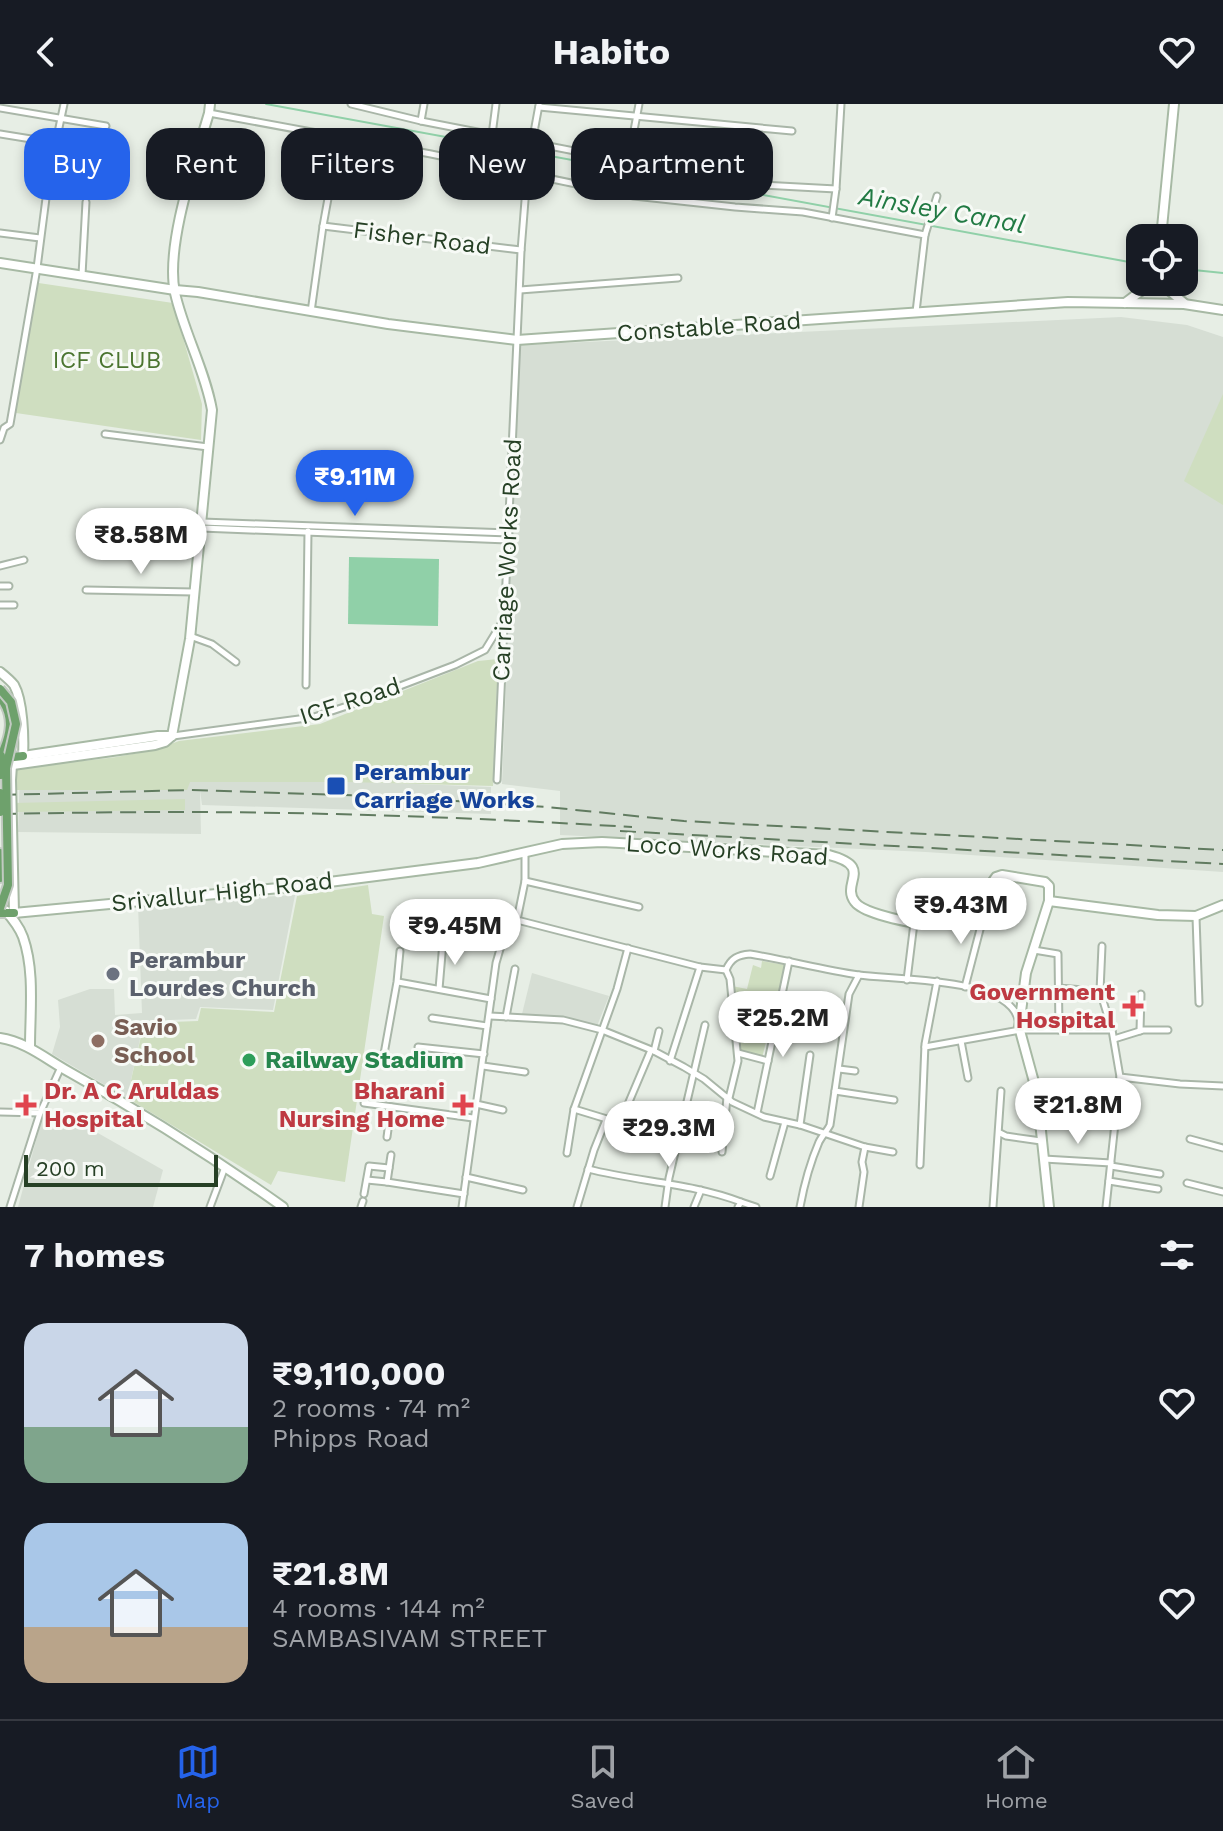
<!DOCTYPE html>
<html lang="en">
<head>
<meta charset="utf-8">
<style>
	body { margin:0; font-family:"Work Sans",sans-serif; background:#20242c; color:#f1f3f6; height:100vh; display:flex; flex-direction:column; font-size:30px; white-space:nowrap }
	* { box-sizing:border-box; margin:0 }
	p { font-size:26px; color:#9ea1a6 }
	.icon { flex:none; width:44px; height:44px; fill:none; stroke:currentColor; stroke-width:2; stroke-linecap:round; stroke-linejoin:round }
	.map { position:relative; height:1103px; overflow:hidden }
	.panel { display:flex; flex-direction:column; background:#171b24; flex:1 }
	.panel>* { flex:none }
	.banner { position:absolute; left:24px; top:24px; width:800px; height:72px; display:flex; gap:16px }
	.tools { position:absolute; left:1126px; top:120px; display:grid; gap:16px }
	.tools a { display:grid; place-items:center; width:72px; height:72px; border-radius:16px; background:#171b24; box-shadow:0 4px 12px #0003; font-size:40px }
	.scale { position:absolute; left:24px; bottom:20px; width:194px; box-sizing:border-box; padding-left:8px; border:4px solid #264025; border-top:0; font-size:22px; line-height:28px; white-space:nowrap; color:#264025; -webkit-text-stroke:6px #f7faf6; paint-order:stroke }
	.price { position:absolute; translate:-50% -68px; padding:0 18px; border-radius:28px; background:#fff; color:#222; font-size:26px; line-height:52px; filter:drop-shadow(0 2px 4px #0008) }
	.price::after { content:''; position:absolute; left:50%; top:48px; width:24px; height:18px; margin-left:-12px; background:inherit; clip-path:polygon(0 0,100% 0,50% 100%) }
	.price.selected { background:#2563eb; color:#fff }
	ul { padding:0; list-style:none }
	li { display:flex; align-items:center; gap:24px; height:200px; padding:0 24px }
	li span { display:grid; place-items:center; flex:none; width:224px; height:160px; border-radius:24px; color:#555 }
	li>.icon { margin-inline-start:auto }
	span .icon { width:96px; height:96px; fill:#fffc; stroke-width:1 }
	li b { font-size:34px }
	h2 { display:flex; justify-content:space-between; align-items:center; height:96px; padding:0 24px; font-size:34px }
	.pill { padding:0 28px; border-radius:24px; background:#171b24; box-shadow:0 4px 12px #0003; font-size:28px; line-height:72px }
	.pill.selected { background:#2563eb; color:#fff }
	header { display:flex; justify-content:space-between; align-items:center; height:104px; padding:0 24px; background:#171b24; font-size:36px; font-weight:700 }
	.menu { display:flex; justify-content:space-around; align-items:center; height:112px; border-top:2px solid #363941; background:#171b24; font-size:22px; color:#9ea1a6 }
	.menu a { display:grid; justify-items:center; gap:4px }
	.menu .selected { color:#2563eb }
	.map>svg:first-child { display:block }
	.built { fill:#d6ded4 }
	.green { fill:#cfdec0 }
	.water { fill:#90d0a8 }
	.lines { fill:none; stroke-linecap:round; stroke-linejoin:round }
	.stream { stroke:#90d0a8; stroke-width:2 }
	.street-casing { stroke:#a9b6a8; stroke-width:9 }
	.secondary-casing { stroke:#a7b9a4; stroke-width:12 }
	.primary-casing { stroke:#c2cac2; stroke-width:12 }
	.street { stroke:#fff; stroke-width:5 }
	.secondary { stroke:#fff; stroke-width:8 }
	.primary { stroke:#6ea16c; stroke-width:8 }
	.rail { stroke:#617b60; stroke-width:2; stroke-dasharray:16 8; stroke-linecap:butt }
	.primary-bridge-casing { stroke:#c2cac2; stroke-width:12; stroke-linecap:butt }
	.primary-bridge { stroke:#6ea16c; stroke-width:8 }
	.transit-dot { fill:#1a4fb4; stroke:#f7faf6; stroke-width:3 }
	.worship-dot { fill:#6b7280; stroke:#f7faf6; stroke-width:3 }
	.health-dot { fill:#e0444e; stroke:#f7faf6; stroke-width:3 }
	.education-dot { fill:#8d6e63; stroke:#f7faf6; stroke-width:3 }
	.leisure-dot { fill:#2e9e5b; stroke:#f7faf6; stroke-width:3 }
	.labels { text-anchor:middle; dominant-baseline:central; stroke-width:6; stroke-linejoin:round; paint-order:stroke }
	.street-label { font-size:24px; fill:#264025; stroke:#f7faf6 }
	.park-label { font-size:24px; fill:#4b7530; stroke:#f7faf6 }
	.transit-label { font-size:24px; font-weight:bold; fill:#164399; stroke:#f7faf6; text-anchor:start }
	.worship-label { font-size:24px; font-weight:bold; fill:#5b616d; stroke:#f7faf6; text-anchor:start }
	.health-label { font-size:24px; font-weight:bold; fill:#be3a42; stroke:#f7faf6; text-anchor:end }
	.education-label { font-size:24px; font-weight:bold; fill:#785e54; stroke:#f7faf6; text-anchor:start }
	.leisure-label { font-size:24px; font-weight:bold; fill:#27864d; stroke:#f7faf6; text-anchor:start }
	.water-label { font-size:26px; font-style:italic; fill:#217a43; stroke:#f7faf6 }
</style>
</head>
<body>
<header><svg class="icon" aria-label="back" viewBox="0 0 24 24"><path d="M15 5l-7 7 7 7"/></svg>Habito<svg class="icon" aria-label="heart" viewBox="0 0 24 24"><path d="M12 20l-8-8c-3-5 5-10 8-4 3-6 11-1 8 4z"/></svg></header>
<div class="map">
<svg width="1223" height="1103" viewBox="0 0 1223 1103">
	<rect width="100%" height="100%" fill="#e7eee5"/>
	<g class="built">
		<path d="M1121 213 1187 221 1223 233V768L926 748 560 731V687L502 680 520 241Z"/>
		<path d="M20 664 491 683V710L202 701 200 686 201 730 18 728Z"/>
		<path d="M295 791 273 906 200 903 196 915 144 917 127 994 52 950 60 923 58 896 90 885H114L115 911 142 909 138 801Z"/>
		<path d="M532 869 609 892 595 927 522 910Z"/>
		<path d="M44 1007 82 1020 163 1066 153 1103H18Z"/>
	</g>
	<g class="green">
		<path d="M32 178 173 199 202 300 201 336 16 309Z"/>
		<path d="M1223 290V401L1184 377Z"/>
		<path d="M498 555 493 682 348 678H190L187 686H16V663C69 657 129 657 179 637L320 620 478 557Z"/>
		<path d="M185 695V706L14 708 13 699Z"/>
		<path d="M368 781 372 810 384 812 345 1078 278 1067 271 1081 127 994 144 919 198 917 201 904 274 908 297 792Z"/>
		<path d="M762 857 785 861 762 954 741 949 732 882 747 885 753 861 761 864Z"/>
	</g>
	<path class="water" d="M349 453 439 455 438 522 348 520Z"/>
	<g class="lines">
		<g class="stream">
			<path d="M266 0 1140 160"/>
			<path d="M1184 165 1223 169"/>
		</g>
		<defs>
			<g id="street">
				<path d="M351 0 421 17 743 80 836 85"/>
				<path d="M539 3 792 27"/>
				<path d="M0 4 106 22"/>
				<path d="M209 9 431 50 634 92 735 103 803 108 925 131 916 208"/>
				<path d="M421 17 424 0"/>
				<path d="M0 30 56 39"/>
				<path d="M492 31 496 0"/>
				<path d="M532 39 539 1"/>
				<path d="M55 41 88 45"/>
				<path d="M628 58 639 0"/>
				<path d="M52 59 100 65"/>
				<path d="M743 80 749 24"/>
				<path d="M832 114 836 85 841 0"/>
				<path d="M323 122 521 146"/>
				<path d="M0 129 40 134"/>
				<path d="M925 131 937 92"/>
				<path d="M82 171 86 98"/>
				<path d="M520 186 678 174"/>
				<path d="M311 208 323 122 339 34"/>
				<path d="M105 330 208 343"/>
				<path d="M0 336 4 324 10 320 37 164 49 71 64 0"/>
				<path d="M202 418 509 429"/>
				<path d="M201 424 508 436"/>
				<path d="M0 462 24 456"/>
				<path d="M0 482H9"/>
				<path d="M86 486 194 488"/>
				<path d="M0 501H14"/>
				<path d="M190 532 212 540 236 558"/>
				<path d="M306 581 308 427"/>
				<path d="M173 632 314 613 350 601 455 561 485 546 504 515"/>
				<path d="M497 676 521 147 527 71"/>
				<path d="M525 777 639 803"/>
				<path d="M1196 813 1199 899"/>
				<path d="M517 816 700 863 726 866C731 854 738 851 750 850 787 856 823 866 859 871 894 876 1010 873 1018 916"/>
				<path d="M1102 842 1100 887 1112 926"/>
				<path d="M1034 846 1058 850 1059 926"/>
				<path d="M726 866 730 875 738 957 729 994"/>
				<path d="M907 876 914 819"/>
				<path d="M398 878 491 895"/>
				<path d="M965 883 984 810"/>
				<path d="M1058 884 1084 886"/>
				<path d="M439 885 443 838"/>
				<path d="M490 912 563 916 602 926 654 947 684 963 704 975 732 998 764 1013 800 1021 865 1043 893 1048"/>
				<path d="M506 913 515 865"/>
				<path d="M432 914 487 922"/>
				<path d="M1140 927 1141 890"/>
				<path d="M1114 935 1143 926H1168"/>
				<path d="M961 937 968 974"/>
				<path d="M418 943 484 950"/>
				<path d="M925 943 1020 926H1112L1120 973 1106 1103"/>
				<path d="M654 947 659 927"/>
				<path d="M738 949 768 957"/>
				<path d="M384 950 397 878 400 847"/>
				<path d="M670 957 700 863"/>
				<path d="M483 962 525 968"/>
				<path d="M839 965 855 967"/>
				<path d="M1120 973 1180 980 1223 982"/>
				<path d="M835 987 894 996"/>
				<path d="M1037 989H1119"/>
				<path d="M364 999 473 1014"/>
				<path d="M476 1000 503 1006"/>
				<path d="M574 1005 620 1019 651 946"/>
				<path d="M0 1008 40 1009"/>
				<path d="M757 1009 789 857"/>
				<path d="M800 1021 810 951"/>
				<path d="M1000 1029 1006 1032 1041 1037"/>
				<path d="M387 1033 391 1003"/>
				<path d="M1190 1035 1223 1044"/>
				<path d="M722 1048 727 993"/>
				<path d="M567 1049 574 1005 617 885 628 844"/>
				<path d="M391 1051 387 1078 464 1090"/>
				<path d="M1044 1055 1111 1059"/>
				<path d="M920 1061 925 940 937 877"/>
				<path d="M1111 1062 1160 1070"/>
				<path d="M588 1065C639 1078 691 1079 741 1098"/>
				<path d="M770 1072 785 1018"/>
				<path d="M466 1073 523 1086"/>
				<path d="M367 1076 387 1078"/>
				<path d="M1109 1077 1158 1085"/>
				<path d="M1187 1079 1223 1088"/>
				<path d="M364 1090 369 1062 389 1064"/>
				<path d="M10 1103 40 1009 61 963"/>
				<path d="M210 1103 225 1063"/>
				<path d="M361 1103 363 1097"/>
				<path d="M462 1103 496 859 507 821 511 817 517 816 525 777V749"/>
				<path d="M577 1103 594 1046 606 1016"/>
				<path d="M665 1103 669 1074 705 921"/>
				<path d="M694 1103 701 1086"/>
				<path d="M738 1103 741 1098 756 1103"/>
				<path d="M800 1103C804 1081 810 1059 819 1038 822 1032 827 1027 830 1021L849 890 859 871"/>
				<path d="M859 1103 864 1068 862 1058 865 1043"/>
				<path d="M993 1103 1001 987"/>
			</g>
			<g id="secondary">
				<path d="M1161 134 1174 0"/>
				<path d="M0 159 175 186 198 188 388 220 517 236 1068 198 1184 200 1223 206"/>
				<path d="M1159 178 1184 199"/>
				<path d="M1125 199 1153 178"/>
				<path d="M0 568C5 572 10 576 14 581 23 597 24 634 23 652"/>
				<path d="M23 652 12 661 11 676 14 809 290 783 478 759 562 740 602 738 829 751C875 763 840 779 855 798 863 809 900 816 914 819L932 811 984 809 991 780 996 773 1002 771 1045 778 1049 782V797L1158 811 1196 812 1223 801"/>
				<path d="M23 652 158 632H172"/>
				<path d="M13 661 155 641 165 638 172 632 190 535 212 306C205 266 184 229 175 189 165 142 195 57 209 9L210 0"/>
				<path d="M5 806C12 814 19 822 23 833 35 867 30 907 30 943"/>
				<path d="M0 934C27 938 47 956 71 969 145 1010 214 1054 283 1103"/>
				<path d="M1049 1103 1037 989 1019 923 1026 869 1049 797"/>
			</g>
			<g id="primary">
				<path d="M0 593C15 612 11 631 1 652"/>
				<path d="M5 654 23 652"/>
				<path d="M0 749V774"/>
				<path d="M0 809H14"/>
			</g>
		</defs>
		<use href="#street" class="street-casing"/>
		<use href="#secondary" class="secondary-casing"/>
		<use href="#primary" class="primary-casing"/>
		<use href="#street" class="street"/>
		<use href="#secondary" class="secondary"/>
		<use href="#primary" class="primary"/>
		<g class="rail">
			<path d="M0 691 189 686 378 692 547 703 684 717 1223 746"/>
			<path d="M0 710C59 709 118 708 176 708 328 708 480 714 632 723"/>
			<path d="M620 727 1223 760"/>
		</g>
		<defs>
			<g id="primary-bridge">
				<path d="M0 585 11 598 16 620 6 664 8 781 0 804"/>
				<path d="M1 671V652"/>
				<path d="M0 708V689"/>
			</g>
		</defs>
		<use href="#primary-bridge" class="primary-bridge-casing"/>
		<use href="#primary-bridge" class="primary-bridge"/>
	</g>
	<rect class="transit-dot" x="326" y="672" width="20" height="20" rx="4"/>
	<circle class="worship-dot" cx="113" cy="870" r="8"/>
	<g class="health-dot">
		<path d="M1129 890h8v8h8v8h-8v8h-8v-8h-8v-8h8z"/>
		<path d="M22 989h8v8h8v8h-8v8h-8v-8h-8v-8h8z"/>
		<path d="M459 989h8v8h8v8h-8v8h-8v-8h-8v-8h8z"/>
	</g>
	<circle class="education-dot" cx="98" cy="937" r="8"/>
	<circle class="leisure-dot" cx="249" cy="956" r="8"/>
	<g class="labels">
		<g class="street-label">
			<text transform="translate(422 134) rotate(7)">Fisher Road</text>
			<text transform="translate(709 223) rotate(-4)">Constable Road</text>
			<text transform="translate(507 456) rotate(-87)">Carriage Works Road</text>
			<text transform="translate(350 597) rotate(-18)">ICF Road</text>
			<text transform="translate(727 746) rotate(4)">Loco Works Road</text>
			<text transform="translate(222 788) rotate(-6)">Srivallur High Road</text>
		</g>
		<g class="park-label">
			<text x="107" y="256">ICF CLUB</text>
		</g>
		<g class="transit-label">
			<text x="354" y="668">Perambur<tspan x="354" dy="28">Carriage Works</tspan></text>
		</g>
		<g class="worship-label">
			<text x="129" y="856">Perambur<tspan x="129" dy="28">Lourdes Church</tspan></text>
		</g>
		<g class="health-label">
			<text x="1115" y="888">Government<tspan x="1115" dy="28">Hospital</tspan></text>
			<text x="44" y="987" text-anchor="start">Dr. A C Aruldas<tspan x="44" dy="28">Hospital</tspan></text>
			<text x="445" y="987">Bharani<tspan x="445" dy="28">Nursing Home</tspan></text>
		</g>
		<g class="education-label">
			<text x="114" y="923">Savio<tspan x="114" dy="28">School</tspan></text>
		</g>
		<g class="leisure-label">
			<text x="265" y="956">Railway Stadium</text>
		</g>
		<g class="water-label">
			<text transform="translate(942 106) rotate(10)">Ainsley Canal</text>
		</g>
	</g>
</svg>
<div class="tools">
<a><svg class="icon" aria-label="locate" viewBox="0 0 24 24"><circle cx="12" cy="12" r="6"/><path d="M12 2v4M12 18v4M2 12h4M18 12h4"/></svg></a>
</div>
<div class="scale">200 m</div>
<b class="price selected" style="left:355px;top:414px">₹9.11M</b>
<b class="price" style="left:141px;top:472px">₹8.58M</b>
<b class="price" style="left:961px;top:842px">₹9.43M</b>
<b class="price" style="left:455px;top:863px">₹9.45M</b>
<b class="price" style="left:783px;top:955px">₹25.2M</b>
<b class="price" style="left:1078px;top:1042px">₹21.8M</b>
<b class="price" style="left:669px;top:1065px">₹29.3M</b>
<div class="banner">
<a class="pill selected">Buy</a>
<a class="pill">Rent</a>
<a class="pill">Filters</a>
<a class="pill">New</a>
<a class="pill">Apartment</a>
</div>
</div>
<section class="panel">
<h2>7 homes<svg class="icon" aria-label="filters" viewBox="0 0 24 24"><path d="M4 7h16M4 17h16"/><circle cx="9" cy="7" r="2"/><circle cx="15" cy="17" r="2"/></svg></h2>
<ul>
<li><span style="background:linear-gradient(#c9d6e8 65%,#7fa58c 0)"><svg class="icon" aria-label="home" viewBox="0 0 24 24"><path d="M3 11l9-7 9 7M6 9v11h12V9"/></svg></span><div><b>₹9,110,000</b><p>2 rooms · 74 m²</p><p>Phipps Road</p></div><svg class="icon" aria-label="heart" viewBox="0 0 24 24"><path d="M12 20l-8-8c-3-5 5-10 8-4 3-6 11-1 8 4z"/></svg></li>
<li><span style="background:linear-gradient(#a9c7e8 65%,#b9a48a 0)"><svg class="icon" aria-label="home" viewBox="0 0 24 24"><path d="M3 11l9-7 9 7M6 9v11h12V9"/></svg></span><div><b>₹21.8M</b><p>4 rooms · 144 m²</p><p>SAMBASIVAM STREET</p></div><svg class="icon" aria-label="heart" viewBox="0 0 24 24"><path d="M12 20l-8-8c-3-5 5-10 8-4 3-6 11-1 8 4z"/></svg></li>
</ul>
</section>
<nav class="menu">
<a class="selected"><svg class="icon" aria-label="map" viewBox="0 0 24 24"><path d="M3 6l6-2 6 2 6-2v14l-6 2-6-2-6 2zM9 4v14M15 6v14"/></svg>Map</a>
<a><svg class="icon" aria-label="saved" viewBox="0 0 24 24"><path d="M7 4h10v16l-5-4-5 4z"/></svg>Saved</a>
<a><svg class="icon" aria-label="home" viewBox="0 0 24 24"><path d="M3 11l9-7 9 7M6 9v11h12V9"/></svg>Home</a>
</nav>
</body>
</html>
